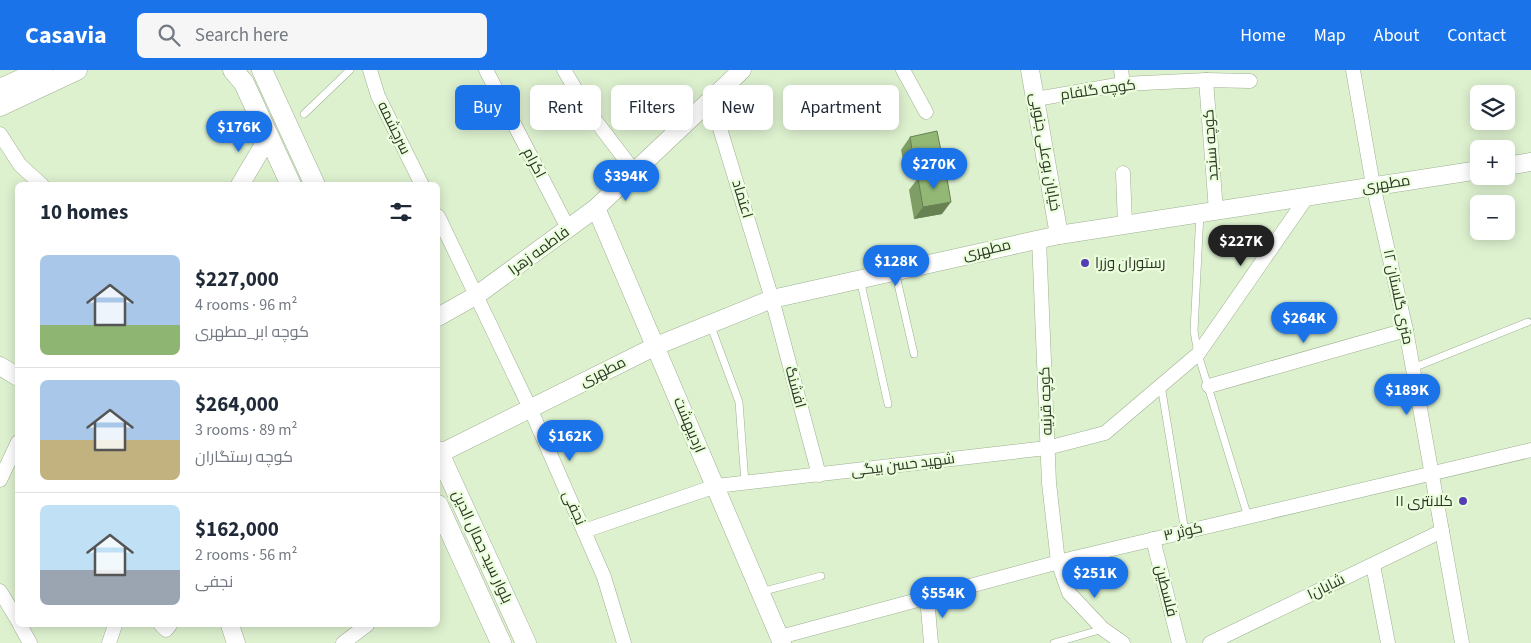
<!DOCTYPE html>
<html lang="en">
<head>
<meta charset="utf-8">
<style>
	body { margin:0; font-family:"Source Sans 3",Cairo,sans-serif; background:#f6f6f7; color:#1f2937; height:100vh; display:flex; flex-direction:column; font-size:19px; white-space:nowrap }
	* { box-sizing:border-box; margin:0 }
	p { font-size:16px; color:#747a83 }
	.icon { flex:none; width:28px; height:28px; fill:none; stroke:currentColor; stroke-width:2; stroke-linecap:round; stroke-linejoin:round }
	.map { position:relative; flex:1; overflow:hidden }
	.drawer { position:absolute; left:15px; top:112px; width:425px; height:445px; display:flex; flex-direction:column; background:#fff; border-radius:8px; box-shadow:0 2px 12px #0003 }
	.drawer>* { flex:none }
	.guide { position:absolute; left:455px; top:15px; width:475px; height:45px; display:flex; gap:10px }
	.fabs { position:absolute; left:1470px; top:15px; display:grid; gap:10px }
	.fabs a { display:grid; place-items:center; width:45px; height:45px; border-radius:8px; background:#fff; box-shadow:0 2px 12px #0003; font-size:25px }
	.price { position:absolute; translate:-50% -42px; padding:0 11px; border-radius:18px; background:#1a73e8; color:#fff; font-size:16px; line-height:32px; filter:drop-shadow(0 1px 2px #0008) }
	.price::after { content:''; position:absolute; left:50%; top:30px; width:15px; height:11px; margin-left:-8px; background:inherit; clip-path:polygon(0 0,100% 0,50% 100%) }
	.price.current { background:#222; color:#fff }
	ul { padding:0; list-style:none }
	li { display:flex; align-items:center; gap:15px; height:125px; padding:0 25px }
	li+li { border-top:1px solid #e0e1e3 }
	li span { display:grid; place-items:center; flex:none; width:140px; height:100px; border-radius:8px; color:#555 }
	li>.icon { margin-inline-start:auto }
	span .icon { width:60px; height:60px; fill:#fffc; stroke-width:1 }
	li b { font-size:21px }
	h2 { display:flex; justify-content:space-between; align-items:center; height:60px; padding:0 25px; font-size:21px }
	.pill { padding:0 18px; border-radius:8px; background:#fff; box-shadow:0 2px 12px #0003; font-size:18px; line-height:45px }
	.pill.current { background:#1a73e8; color:#fff }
	header { display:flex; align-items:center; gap:30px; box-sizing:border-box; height:70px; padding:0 25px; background:#1a73e8; color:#fff }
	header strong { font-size:24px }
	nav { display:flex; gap:28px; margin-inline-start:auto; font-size:18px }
	.search { width:350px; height:45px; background:#f6f6f7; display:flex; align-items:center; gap:12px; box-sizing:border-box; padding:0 18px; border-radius:8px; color:#747a83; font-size:19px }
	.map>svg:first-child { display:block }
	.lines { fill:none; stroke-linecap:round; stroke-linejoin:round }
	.service-casing { stroke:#9eb091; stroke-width:8 }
	.minor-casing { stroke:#9eb091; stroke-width:15 }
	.tertiary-casing { stroke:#9eb091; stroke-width:19 }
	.secondary-casing { stroke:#9eb091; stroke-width:21 }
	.service { stroke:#fff; stroke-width:7 }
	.minor { stroke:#fff; stroke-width:14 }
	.tertiary { stroke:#fff; stroke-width:18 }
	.secondary { stroke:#fff; stroke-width:20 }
	.wall { fill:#7e9e65 }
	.shaded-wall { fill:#678153 }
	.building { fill:#93b876; stroke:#678153 }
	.poi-dot { fill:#543eb6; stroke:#eafedc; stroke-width:2 }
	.labels { text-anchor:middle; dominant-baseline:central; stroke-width:4.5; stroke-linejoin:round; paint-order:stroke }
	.street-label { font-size:15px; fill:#2e3528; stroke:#eafedc }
	.poi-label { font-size:15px; fill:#2e3528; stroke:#eafedc; text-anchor:start }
</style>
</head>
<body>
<header>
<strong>Casavia</strong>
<div class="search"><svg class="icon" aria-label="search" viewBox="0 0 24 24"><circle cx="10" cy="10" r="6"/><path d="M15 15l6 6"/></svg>Search here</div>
<nav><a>Home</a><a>Map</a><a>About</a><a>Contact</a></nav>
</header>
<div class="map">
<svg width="1531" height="573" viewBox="0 0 1531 573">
	<rect width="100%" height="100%" fill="#ddf1cf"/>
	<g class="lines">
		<defs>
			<g id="service">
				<path d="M304 44 350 0"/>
				<path d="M1200 143 1194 261 1198 284 1248 447"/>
				<path d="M895 201 914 284"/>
				<path d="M860 209 888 334"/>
				<path d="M710 254 739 332 745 413"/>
				<path d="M1413 298 1528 252"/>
				<path d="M1161 315 1185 462"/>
				<path d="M761 522 821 506"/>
				<path d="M1054 573 1103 559"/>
			</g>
			<g id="minor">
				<path d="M370 0 378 26 422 115"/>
				<path d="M486 0 569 160"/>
				<path d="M564 0 589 42 634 101"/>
				<path d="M903 0 926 42"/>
				<path d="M1121 0 1123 14"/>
				<path d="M1353 0 1373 115 1406 260 1462 573"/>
				<path d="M1206 10 1216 141"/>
				<path d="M711 29 772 229 819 405"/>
				<path d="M1036 29 1123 14 1206 10 1250 11"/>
				<path d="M0 64 20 95 42 115"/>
				<path d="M1123 103 1125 155"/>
				<path d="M438 146 530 338 604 507 624 573"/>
				<path d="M1039 169 1049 413 1058 492 1069 523 1103 559 1123 573"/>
				<path d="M1209 316 1406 260"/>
				<path d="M0 410 18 372"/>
				<path d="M584 461 716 416 1047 378 1105 363 1198 284 1307 127"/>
				<path d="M1153 469 1179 573"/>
				<path d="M1373 495 1388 573"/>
				<path d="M0 521 18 551"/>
				<path d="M927 527 931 573"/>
				<path d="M20 555 30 573"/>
				<path d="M161 555 166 560 170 555"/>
				<path d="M780 567 1074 488 1531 380"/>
				<path d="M109 573 115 555"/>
				<path d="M343 573 367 555"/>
				<path d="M1210 573 1442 461"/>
			</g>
			<g id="tertiary">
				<path d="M1030 0 1059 165"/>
				<path d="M1506 96 1531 92"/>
				<path d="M240 115 269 66"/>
				<path d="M596 138 782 573"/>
				<path d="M438 247 477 225 596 138 742 0"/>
				<path d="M0 296 18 307"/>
				<path d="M439 384 656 276 772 229 1059 165 1479 100"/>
				<path d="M230 555 236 573"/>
			</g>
			<g id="secondary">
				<path d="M233 0 244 13 291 115"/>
				<path d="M262 0 315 115"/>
				<path d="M0 19 42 0"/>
				<path d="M0 36 77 0"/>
				<path d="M438 381 526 573"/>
				<path d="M438 435 501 573"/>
			</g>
		</defs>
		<use href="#service" class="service-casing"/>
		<use href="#minor" class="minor-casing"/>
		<use href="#tertiary" class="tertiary-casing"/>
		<use href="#secondary" class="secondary-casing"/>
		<use href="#service" class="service"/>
		<use href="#minor" class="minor"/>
		<use href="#tertiary" class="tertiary"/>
		<use href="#secondary" class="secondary"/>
	</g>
	<g class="wall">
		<path d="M910 67 942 86 933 99 906 104 901 80Z"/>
		<path d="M918 108 942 144 914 149 909 120Z"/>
	</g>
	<g class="shaded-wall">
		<path d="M942 86 933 99 906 104 914 92Z"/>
		<path d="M951 132 942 144 914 149 923 137Z"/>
	</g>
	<g class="building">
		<path d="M937 61 942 86 914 92 910 67Z"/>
		<path d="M946 103 951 132 923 137 918 108Z"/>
	</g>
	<g class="poi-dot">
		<circle cx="1085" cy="193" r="5"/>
		<circle cx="1463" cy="431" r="5"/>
	</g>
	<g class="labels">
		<g class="street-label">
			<text transform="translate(1098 20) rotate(-8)">کوچه گلفام</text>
			<text transform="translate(394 58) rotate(64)">سرچشمه</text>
			<text transform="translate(1211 75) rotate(-94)">کوچه سنجد</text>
			<text transform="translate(1045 82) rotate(80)">خیابان بوعلی جنوبی</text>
			<text transform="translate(534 93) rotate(62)">اکرام</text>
			<text transform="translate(1386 114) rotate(-9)">مطهری</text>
			<text transform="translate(742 129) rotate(73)">اعتماد</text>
			<text transform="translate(987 180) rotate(-13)">مطهری</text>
			<text transform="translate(539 181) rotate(-36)">فاطمه زهرا</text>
			<text transform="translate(1398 227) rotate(78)">۱۲ متری گلستان</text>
			<text transform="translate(603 302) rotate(-26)">مطهری</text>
			<text transform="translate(795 317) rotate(75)">افشنگ</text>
			<text transform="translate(1046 331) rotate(-92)">کوچه قرنیه</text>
			<text transform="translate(689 355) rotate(67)">اردیبهشت</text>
			<text transform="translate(903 395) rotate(-7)">شهید حسن بیگی</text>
			<text transform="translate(574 438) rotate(66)">نجفی</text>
			<text transform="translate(1183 462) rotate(-13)">کوثر ۳</text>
			<text transform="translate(482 477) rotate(65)">بلوار سید جمال الدین</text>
			<text transform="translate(1326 517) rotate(-26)">شایان۱</text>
			<text transform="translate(1166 521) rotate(76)">فلسطین</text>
		</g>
		<g class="poi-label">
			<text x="1095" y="193">رستوران وزرا</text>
			<text x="1453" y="431" text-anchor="end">کلانتری ۱۱</text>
		</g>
	</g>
</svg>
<div class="fabs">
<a><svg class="icon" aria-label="layers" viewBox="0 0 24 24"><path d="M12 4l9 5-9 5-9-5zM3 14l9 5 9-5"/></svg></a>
<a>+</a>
<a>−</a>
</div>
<b class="price" style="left:239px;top:83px">$176K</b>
<b class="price" style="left:934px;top:120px">$270K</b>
<b class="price" style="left:626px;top:132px">$394K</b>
<b class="price current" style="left:1241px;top:197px">$227K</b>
<b class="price" style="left:896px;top:217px">$128K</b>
<b class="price" style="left:1304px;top:274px">$264K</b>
<b class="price" style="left:1407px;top:346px">$189K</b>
<b class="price" style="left:570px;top:392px">$162K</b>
<b class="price" style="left:1095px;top:529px">$251K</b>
<b class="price" style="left:943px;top:549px">$554K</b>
<div class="guide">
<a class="pill current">Buy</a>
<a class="pill">Rent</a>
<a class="pill">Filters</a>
<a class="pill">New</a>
<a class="pill">Apartment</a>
</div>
<section class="drawer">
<h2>10 homes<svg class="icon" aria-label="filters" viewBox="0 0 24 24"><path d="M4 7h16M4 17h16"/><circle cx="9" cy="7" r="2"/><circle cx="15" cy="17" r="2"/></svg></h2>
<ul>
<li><span style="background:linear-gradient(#a9c7e8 70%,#8fb573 0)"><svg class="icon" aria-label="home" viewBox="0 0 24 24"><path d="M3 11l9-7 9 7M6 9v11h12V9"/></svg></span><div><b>$227,000</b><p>4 rooms · 96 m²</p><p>کوچه ابر_مطهری</p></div></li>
<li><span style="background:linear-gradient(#a9c7e8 60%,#c2b280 0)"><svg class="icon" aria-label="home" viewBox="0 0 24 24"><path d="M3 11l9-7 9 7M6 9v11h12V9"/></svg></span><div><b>$264,000</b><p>3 rooms · 89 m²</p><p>کوچه رستگاران</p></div></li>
<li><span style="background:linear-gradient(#bfe0f5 65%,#9aa5b1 0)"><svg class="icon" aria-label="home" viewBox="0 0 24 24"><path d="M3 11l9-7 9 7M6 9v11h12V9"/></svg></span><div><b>$162,000</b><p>2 rooms · 56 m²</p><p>نجفی</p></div></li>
</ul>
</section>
</div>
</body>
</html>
